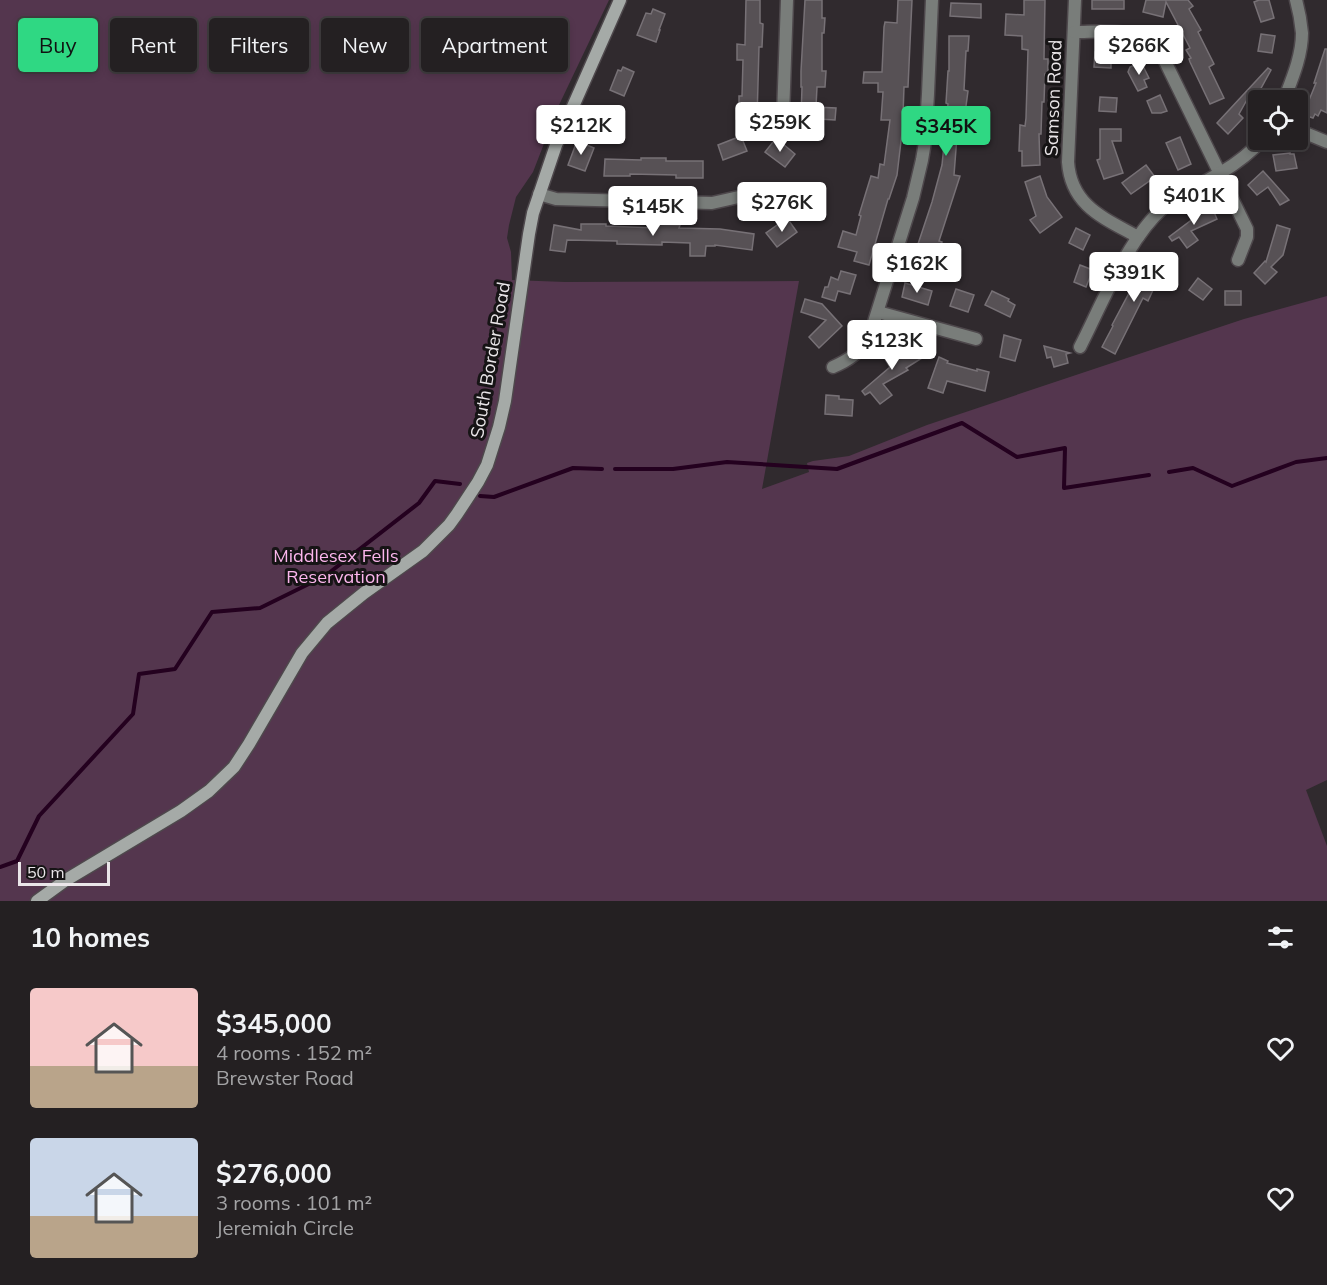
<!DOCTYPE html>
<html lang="en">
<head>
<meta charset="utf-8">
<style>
	body { margin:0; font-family:Mulish,sans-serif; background:#302d2f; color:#f1f3f6; height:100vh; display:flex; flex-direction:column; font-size:22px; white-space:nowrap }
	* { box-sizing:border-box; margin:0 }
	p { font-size:20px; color:#a3a3a5 }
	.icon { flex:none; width:33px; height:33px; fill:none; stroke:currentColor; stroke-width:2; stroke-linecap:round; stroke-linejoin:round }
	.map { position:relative; height:901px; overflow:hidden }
	.details { display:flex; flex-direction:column; background:#242022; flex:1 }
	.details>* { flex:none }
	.banner { position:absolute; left:18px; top:18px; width:600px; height:54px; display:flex; gap:12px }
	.controls { position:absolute; left:1248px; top:90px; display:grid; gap:12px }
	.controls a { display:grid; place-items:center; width:60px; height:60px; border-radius:6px; background:#242022; box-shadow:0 3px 9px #0003,0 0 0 2px #413e40; font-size:30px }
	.scale { position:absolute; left:18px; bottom:15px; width:92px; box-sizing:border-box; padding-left:6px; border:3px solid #eae6e9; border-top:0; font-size:16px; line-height:21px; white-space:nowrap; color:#eae6e9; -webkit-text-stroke:4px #161415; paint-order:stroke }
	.price { position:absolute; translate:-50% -51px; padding:0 14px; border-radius:6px; background:#fff; color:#222; font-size:20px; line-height:39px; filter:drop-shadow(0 2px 3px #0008) }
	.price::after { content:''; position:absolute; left:50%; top:36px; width:18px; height:14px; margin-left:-9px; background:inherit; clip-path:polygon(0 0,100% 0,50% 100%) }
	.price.selected { background:#2fd883; color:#111 }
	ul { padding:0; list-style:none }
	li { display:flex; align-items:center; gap:18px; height:150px; padding:0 30px }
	li span { display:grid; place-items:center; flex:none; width:168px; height:120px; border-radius:6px; color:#555 }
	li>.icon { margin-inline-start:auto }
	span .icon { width:72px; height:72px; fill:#fffc; stroke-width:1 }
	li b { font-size:26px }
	h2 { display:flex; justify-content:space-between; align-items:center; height:72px; padding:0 30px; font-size:26px }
	.chip { padding:0 21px; border-radius:6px; background:#242022; box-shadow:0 3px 9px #0003,0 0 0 2px #413e40; font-size:21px; line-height:54px }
	.chip.selected { background:#2fd883; color:#111 }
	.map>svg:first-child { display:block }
	.green { fill:#54364e }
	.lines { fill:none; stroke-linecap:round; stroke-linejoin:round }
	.stream { stroke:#24011f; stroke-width:4 }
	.building { fill:#575155; stroke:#777176; stroke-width:1.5 }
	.street-casing { stroke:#4e484c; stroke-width:15 }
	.secondary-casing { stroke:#4e484c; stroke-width:15 }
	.street { stroke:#797d7a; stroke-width:12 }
	.secondary { stroke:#a5aaa7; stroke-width:12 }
	.labels { text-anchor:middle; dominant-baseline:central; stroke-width:6; stroke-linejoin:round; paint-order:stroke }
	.street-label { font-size:18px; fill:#eae6e9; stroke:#161415 }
	.park-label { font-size:18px; fill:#fcb6ed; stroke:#161415 }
</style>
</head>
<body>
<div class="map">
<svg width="1327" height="901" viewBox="0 0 1327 901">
	<rect width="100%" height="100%" fill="#302a2e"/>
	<path class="green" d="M0 0H609L559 105 533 172 516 197 509 225 507 238 511 252 512 280 565 282 799 281 762 489 809 472 807 463 813 461 849 456 927 425 1037 388 1244 319 1327 296V780L1306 790 1327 846V901H0Z"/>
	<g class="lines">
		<g class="stream">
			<path d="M615 469H673L727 462 837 469 962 423 1017 457 1065 448 1064 488 1149 475"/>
			<path d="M1169 472 1193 468 1232 486 1296 462 1327 458"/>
			<path d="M480 496 494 497 573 468 602 469"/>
			<path d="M0 867 17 861 39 816 133 714 139 674 175 669 212 612 260 608 325 576 419 503 435 481 460 484"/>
		</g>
	</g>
	<g class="building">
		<path d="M746 0H760V23L763 24 762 47H759L757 120 736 119V109H739V96H742L743 60H737V44L745 45Z"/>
		<path d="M805 0H822V18H825L824 33H822V71H826L825 87H817L816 107 836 108 835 120 801 118 802 87H801V71Z"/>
		<path d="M898 0H912L908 87H904L903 115 904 116 897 175 889 199H888L869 265 854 261 857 252 838 247 843 231 856 235 861 216 859 215 871 176 878 178 880 164 884 165 890 120H881L883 92H878V83H863L864 72H882L884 27 885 22 897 23Z"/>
		<path d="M1024 0H1045L1044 59H1048V74H1045L1044 102H1042L1041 134H1039L1040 165 1022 166V151H1019L1020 125 1025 126 1026 118 1028 50 1022 49V36L1005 35 1006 14 1024 15Z"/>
		<rect x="1092" y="0" width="32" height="9"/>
		<path d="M1146 0H1188L1193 6 1189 9 1201 30 1198 32 1214 64 1209 67 1224 98 1210 104 1190 62 1189 59 1191 58 1186 50 1190 48 1166 2 1163 17 1143 12Z"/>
		<path d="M1259 0H1269L1274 18 1261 22 1254 2Z"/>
		<path d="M951 3 981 4V18L950 16Z"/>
		<path d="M653 9 665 14 659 30H660L656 42 637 35 646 13 651 14Z"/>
		<path d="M1261 34 1275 36 1272 53 1258 51Z"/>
		<path d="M949 36H969L968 51H966L964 90 968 91 962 136H957L954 175 960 176 939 241 942 242 934 272 913 266 919 244H918L932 202 942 165 948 104 946 103 948 71H949Z"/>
		<path d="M1325 49H1327V113L1321 110 1318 116 1315 114 1313 118 1304 115 1306 111 1305 110 1316 83H1314Z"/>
		<path d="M1095 52 1111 53V68L1094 67Z"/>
		<path d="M1141 62 1149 78 1144 80 1147 87 1138 91 1128 72 1130 67Z"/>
		<path d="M623 67 634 72 624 96 610 90 618 70 621 71Z"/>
		<path d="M1268 68 1271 70 1254 101 1248 98 1239 114 1243 118 1228 134 1217 123Z"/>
		<path d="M1160 95 1167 111 1161 113H1152L1147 101Z"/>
		<path d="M1100 97 1117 98 1116 112 1099 111Z"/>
		<path d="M1100 129H1121V141H1112L1123 173 1104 179 1097 160 1100 159Z"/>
		<path d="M741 136 747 151 723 160 718 145Z"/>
		<path d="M1180 137 1191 164 1178 170 1166 143Z"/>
		<path d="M776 138 795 154 785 167 765 152Z"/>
		<path d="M577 141 594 148 585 171 568 165Z"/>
		<path d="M1290 153V154H1294L1297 168 1276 171 1273 155Z"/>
		<path d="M641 158H666V161H703V178H676V175L630 174V176H604L605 159 641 160Z"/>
		<path d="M1146 165 1155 177 1131 194 1122 183Z"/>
		<path d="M1263 171 1273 182 1289 200 1280 205 1268 187 1257 195 1248 185Z"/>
		<path d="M1040 176 1047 197 1062 217 1040 233 1030 220 1036 216 1025 182Z"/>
		<path d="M793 183 811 186 808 210 790 208Z"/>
		<path d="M1211 205 1217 219 1191 231 1198 240 1187 248 1179 237 1172 241 1169 237 1194 218 1192 214Z"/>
		<path d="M787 218 797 232 777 247 766 233Z"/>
		<path d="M581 224H606V226L655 228V224L680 225 679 228 720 229 754 234 752 250 715 245V246H706L705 256H690V243L662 242V245L617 244V241L567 240 565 252 550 250 554 225 581 230Z"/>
		<path d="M1277 225 1290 229 1283 255 1271 267 1277 272 1265 284 1254 273 1265 261 1266 262Z"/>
		<path d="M1076 228 1090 235 1083 250 1069 243Z"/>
		<path d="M1152 257 1169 270 1162 279 1159 277 1148 301 1143 298 1115 354 1102 347 1113 326 1112 325 1136 280Z"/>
		<path d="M1080 265 1093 270 1086 287 1074 282Z"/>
		<path d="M841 271 856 275 850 294 838 291 835 301 822 297 825 287H828L831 277 838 280Z"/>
		<path d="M1198 278 1212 289 1203 300 1189 290Z"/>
		<path d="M905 283 932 291 928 305 902 297Z"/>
		<path d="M956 289 974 295 968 312 950 306Z"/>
		<path d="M992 291 1009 299 1008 301 1015 305 1010 317 985 305Z"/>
		<rect x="1225" y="291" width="16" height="14"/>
		<path d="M805 299 822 304 842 326 819 348 809 337 826 320 801 312Z"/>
		<path d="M1004 335 1021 340 1015 361 1000 357Z"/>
		<path d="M901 343 906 352 915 347 922 358 906 368 908 370 883 384 892 395 880 404 870 392 865 395 862 391 890 367 882 354Z"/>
		<path d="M1044 346 1070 353 1066 354 1068 363 1054 367 1051 357 1047 358Z"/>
		<path d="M939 357 948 361 947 363 977 371V369L989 372 985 391 947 381 943 393 928 388Z"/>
		<path d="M826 395 839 396V399L853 400 852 416 825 414Z"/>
	</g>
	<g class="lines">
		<defs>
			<g id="street">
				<path d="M1075 0 1068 162C1071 206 1104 218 1138 237"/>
				<path d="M1074 32C1103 32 1139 26 1160 51L1247 229V237L1238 260"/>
				<path d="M1284 100C1292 79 1302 56 1302 33 1301 22 1299 11 1296 0"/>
				<path d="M783 116 787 0"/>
				<path d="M1298 130 1327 142"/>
				<path d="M539 194 556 199 712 203 752 194"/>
				<path d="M878 312 976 339"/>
				<path d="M1080 347C1102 304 1127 240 1163 208 1181 193 1202 184 1222 172 1237 163 1251 152 1262 140"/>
				<path d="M833 367C849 360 859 353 869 338L913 198 922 160 925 142 928 94 932 0"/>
			</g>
			<path id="secondary" d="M37 901 66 880 181 811 209 791 234 767 249 744 302 653 327 623 364 593 423 551 449 525 457 514 478 482 487 465 499 427 505 401 529 234 533 213 556 145 620 0"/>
		</defs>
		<use href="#street" class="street-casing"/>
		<use href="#secondary" class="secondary-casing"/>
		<use href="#street" class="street"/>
		<use href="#secondary" class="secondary"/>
	</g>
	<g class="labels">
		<g class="street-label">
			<text transform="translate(1053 98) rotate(-88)">Samson Road</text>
			<text transform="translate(490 360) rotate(-80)">South Border Road</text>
		</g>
		<g class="park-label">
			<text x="336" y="555">Middlesex Fells<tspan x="336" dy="21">Reservation</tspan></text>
		</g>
	</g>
</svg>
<div class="controls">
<a><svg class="icon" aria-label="locate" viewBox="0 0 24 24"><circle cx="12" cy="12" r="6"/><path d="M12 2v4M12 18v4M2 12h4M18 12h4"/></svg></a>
</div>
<div class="scale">50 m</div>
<b class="price" style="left:1139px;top:76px">$266K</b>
<b class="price" style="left:780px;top:153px">$259K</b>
<b class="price" style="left:581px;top:156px">$212K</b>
<b class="price selected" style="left:946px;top:157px">$345K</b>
<b class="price" style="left:1194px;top:226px">$401K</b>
<b class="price" style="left:782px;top:233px">$276K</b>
<b class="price" style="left:653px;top:237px">$145K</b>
<b class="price" style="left:917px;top:294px">$162K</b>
<b class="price" style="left:1134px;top:303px">$391K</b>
<b class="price" style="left:892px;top:371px">$123K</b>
<div class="banner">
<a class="chip selected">Buy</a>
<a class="chip">Rent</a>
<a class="chip">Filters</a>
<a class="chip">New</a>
<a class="chip">Apartment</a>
</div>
</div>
<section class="details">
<h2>10 homes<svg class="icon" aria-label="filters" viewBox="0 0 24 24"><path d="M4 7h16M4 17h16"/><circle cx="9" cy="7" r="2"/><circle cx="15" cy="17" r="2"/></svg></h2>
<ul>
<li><span style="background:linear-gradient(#f6c9c9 65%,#b9a48a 0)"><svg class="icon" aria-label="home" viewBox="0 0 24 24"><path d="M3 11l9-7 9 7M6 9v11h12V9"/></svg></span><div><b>$345,000</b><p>4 rooms · 152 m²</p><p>Brewster Road</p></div><svg class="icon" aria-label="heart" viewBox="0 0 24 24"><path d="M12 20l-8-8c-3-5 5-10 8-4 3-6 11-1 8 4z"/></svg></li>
<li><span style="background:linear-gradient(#c9d6e8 65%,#b9a48a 0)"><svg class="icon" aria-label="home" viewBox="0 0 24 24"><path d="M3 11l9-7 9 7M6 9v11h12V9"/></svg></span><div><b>$276,000</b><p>3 rooms · 101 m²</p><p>Jeremiah Circle</p></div><svg class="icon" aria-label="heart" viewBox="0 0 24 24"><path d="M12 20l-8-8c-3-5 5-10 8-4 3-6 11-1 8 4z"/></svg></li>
</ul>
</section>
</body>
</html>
